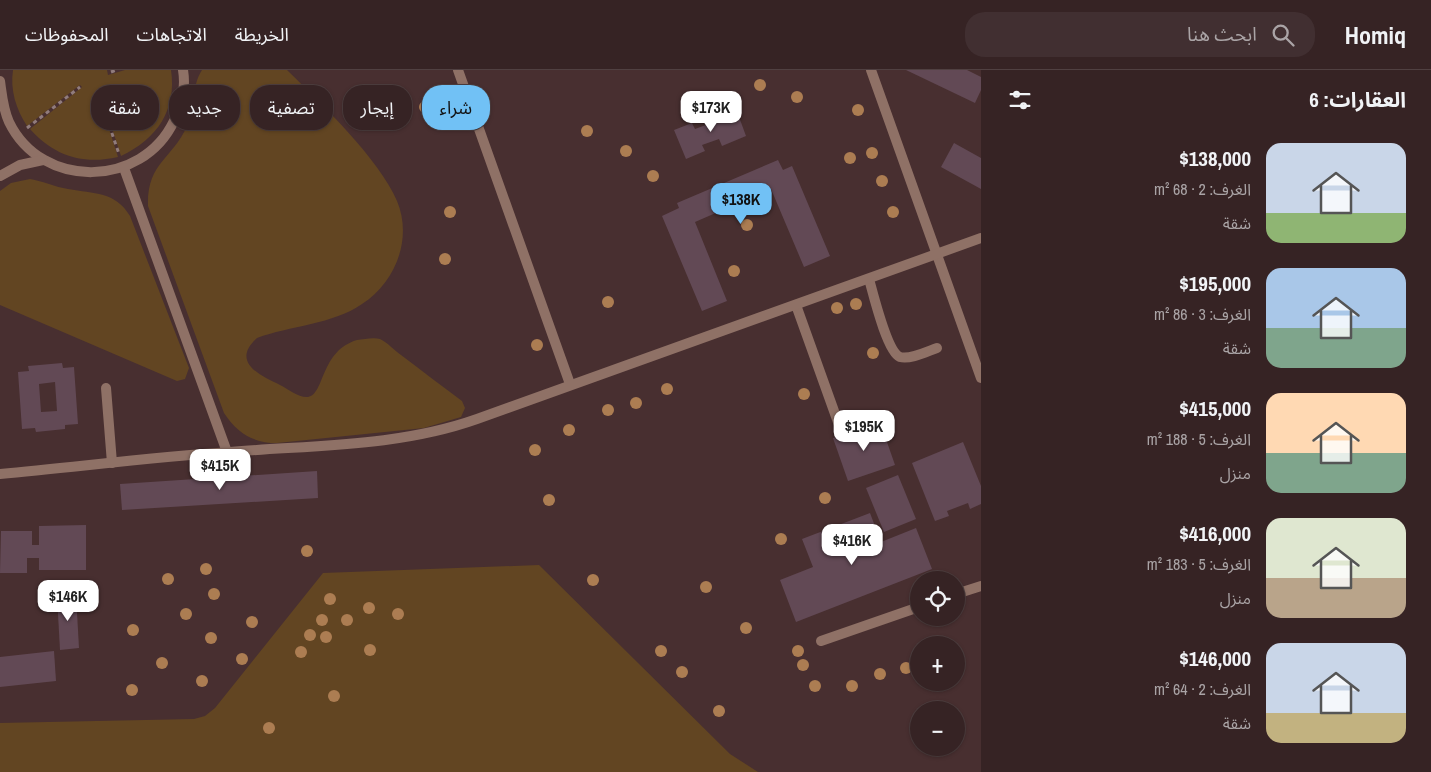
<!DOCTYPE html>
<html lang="ar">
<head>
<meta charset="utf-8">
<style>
	body { margin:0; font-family:"Archivo Narrow","Noto Sans Arabic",sans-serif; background:#412f31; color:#f1f3f6; direction:rtl; height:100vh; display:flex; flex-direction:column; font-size:19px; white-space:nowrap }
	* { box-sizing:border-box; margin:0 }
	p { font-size:16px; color:#aaa4a6 }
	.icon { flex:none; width:28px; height:28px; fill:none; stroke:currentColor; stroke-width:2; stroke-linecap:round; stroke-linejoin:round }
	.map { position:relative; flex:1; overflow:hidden; direction:ltr }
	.drawer { display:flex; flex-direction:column; background:#362324; width:450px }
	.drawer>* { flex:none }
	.hud { position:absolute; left:15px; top:15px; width:475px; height:45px; direction:rtl; display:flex; gap:10px }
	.fabs { position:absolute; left:910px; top:501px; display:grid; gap:10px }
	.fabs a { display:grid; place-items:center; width:55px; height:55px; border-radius:50%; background:#362324; box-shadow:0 1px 4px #0004,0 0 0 1px #504041; font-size:25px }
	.price { position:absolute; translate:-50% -42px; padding:0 11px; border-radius:10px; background:#fff; color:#222; font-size:16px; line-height:32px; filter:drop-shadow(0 1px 2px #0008) }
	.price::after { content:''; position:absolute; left:50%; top:30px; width:15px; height:11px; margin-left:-8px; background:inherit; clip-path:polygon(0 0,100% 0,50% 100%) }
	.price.on { background:#71c1f5; color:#111 }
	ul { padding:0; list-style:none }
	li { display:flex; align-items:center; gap:15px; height:125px; padding:0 25px }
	li span { display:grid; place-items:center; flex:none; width:140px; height:100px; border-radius:15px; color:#555 }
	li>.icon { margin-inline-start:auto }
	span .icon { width:60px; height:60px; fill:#fffc; stroke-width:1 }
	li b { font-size:21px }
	h2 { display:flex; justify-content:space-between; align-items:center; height:60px; padding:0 25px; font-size:21px }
	.pill { padding:0 18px; border-radius:20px; background:#362324; box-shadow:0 1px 4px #0004,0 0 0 1px #504041; font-size:18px; line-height:45px }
	.pill.on { background:#71c1f5; color:#111 }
	header { display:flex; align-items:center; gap:30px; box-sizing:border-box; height:70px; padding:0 25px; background:#362324; border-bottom:1px solid #504041 }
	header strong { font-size:24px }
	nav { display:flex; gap:28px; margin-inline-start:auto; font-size:18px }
	.search { width:350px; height:45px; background:#412f31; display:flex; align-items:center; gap:12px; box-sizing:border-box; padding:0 18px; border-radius:20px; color:#aaa4a6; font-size:19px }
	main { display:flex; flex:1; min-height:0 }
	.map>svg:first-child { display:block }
	.green { fill:#624522 }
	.building { fill:#624955; fill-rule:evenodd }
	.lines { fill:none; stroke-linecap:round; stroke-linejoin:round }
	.path { stroke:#917c7c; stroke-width:3; stroke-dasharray:4 4; stroke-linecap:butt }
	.lane { stroke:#8f7166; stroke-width:10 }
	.tree { fill:#ac7d52 }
</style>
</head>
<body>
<header>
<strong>Homiq</strong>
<div class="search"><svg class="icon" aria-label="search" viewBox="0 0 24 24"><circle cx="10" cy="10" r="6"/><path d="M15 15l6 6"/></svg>ابحث هنا</div>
<nav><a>الخريطة</a><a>الاتجاهات</a><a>المحفوظات</a></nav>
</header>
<main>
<section class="drawer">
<h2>العقارات: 6<svg class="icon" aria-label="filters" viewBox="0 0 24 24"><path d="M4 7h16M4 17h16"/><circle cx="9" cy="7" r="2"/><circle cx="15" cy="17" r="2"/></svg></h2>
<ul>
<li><span style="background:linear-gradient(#c9d6e8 70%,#8fb573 0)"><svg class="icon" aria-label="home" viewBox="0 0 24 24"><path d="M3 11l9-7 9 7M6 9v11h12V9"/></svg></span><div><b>$138,000</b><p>الغرف: 2 · 68 m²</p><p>شقة</p></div></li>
<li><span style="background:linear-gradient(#a9c7e8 60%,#7fa58c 0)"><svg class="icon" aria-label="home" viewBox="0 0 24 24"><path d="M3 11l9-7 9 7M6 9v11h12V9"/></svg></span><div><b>$195,000</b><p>الغرف: 3 · 86 m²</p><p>شقة</p></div></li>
<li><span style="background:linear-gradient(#ffd9b3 60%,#7fa58c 0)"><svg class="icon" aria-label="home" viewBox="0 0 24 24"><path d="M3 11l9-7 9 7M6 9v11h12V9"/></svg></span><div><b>$415,000</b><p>الغرف: 5 · 188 m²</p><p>منزل</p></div></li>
<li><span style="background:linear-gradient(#dfe7d0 60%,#b9a48a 0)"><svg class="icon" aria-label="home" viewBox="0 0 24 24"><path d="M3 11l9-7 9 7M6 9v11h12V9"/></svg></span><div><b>$416,000</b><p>الغرف: 5 · 183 m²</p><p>منزل</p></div></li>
<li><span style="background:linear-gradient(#c9d6e8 70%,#c2b280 0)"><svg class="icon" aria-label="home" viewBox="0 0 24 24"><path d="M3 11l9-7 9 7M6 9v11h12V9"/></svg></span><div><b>$146,000</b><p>الغرف: 2 · 64 m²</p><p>شقة</p></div></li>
</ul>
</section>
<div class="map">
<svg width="981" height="702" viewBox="0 0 981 702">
	<rect width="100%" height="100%" fill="#482f30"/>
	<g class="green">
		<path d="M13 0H107L108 5 125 0H171C177 40 157 69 121 86L100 21H97L118 87C83 95 54 86 30 59L82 17 80 15 27 56C16 39 10 20 13 0Z"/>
		<path d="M202 0H287C321 33 379 89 397 131 413 169 395 213 362 234 334 254 289 256 257 268 230 292 261 306 280 315 288 319 299 328 308 327 325 324 320 281 357 270 364 269 374 267 380 269 387 272 395 281 401 285 422 301 442 316 462 331L465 338 461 347 424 358 277 373C253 373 237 363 224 343L148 136C147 92 172 90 187 56 195 38 191 17 202 0Z"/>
		<path d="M30 109C43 111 55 117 68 119 94 124 115 121 130 146L189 298 185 309 177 311 0 235V121L11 113Z"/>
		<path d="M539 495 730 684 758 702H0V653L194 649 205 646 215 638 323 503Z"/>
	</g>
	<g class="building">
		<path d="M906 0H967L981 7V20L975 33Z"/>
		<path d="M735 36 746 66 722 76 719 69 702 75 705 81 686 89 674 60 692 53 695 59 714 52 711 46Z"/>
		<path d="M954 73 981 88V119L941 97Z"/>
		<path d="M778 90 783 100 792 96 830 186 804 197 771 119 695 152 727 231 702 241 662 146 679 138 677 133Z"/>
		<path d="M62 293 63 298 74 297 78 354 65 355V359L36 362 35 358 22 359 18 302 29 301 28 296ZM55 312 57 341 41 342 39 314Z"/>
		<path d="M880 352 895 395 848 411 833 368Z"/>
		<path d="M963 372 981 416V434L970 439 968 433 947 441 949 446 935 451 912 393Z"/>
		<path d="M317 401 318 428 122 440 120 414Z"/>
		<path d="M898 405 916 449 884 462 866 418Z"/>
		<path d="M870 443 881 472 916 458 932 499 796 552 780 510 813 497 802 469Z"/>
		<path d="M86 455V500H39V488H27V503H0L1 461H32V475H39V456Z"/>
		<path d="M76 525 79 578 60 580 57 526Z"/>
		<path d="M54 581 56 611 0 617V587Z"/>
	</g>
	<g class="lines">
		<g class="path">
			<path d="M111 2 116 0"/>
			<path d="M99 25 119 84"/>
			<path d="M27 58 80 17"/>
		</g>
		<g class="lane">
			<path d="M458 0 570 314"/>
			<path d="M871 0 981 308"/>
			<path d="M0 11C2 25 3 39 9 52 42 120 142 118 174 51 182 35 186 18 183 0"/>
			<path d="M124 98 227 382"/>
			<path d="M0 106 20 95 43 90"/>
			<path d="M869 209C873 223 887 282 900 287 910 290 928 281 937 278"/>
			<path d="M796 235 839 355"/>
			<path d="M106 318 112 393"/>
			<path d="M0 404C77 397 153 387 230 382 313 375 398 377 477 349L981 168"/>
			<path d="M956 524 981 516"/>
			<path d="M821 571 919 537"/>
		</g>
	</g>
	<g class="tree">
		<circle cx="760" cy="15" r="6"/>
		<circle cx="797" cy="27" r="6"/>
		<circle cx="425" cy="37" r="6"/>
		<circle cx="858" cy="40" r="6"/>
		<circle cx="380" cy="49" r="6"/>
		<circle cx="587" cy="61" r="6"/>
		<circle cx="626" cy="81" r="6"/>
		<circle cx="872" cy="83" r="6"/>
		<circle cx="850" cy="88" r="6"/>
		<circle cx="653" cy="106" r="6"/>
		<circle cx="882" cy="111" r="6"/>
		<circle cx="450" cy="142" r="6"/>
		<circle cx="893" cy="142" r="6"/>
		<circle cx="747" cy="155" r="6"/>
		<circle cx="445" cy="189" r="6"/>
		<circle cx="734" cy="201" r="6"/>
		<circle cx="608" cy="232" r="6"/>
		<circle cx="856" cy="234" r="6"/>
		<circle cx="837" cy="238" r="6"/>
		<circle cx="537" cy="275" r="6"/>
		<circle cx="873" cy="283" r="6"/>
		<circle cx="667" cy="319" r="6"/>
		<circle cx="804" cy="324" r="6"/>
		<circle cx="636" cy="333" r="6"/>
		<circle cx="608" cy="340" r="6"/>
		<circle cx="569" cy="360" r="6"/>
		<circle cx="535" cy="380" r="6"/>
		<circle cx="825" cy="428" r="6"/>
		<circle cx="549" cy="430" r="6"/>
		<circle cx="781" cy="469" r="6"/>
		<circle cx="307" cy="481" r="6"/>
		<circle cx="206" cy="499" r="6"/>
		<circle cx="168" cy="509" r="6"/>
		<circle cx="593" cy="510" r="6"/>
		<circle cx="706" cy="517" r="6"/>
		<circle cx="214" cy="524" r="6"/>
		<circle cx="330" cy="529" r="6"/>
		<circle cx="369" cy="538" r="6"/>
		<circle cx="186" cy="544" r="6"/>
		<circle cx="398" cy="544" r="6"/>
		<circle cx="322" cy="550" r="6"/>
		<circle cx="347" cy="550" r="6"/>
		<circle cx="252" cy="552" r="6"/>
		<circle cx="746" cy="558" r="6"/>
		<circle cx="133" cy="560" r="6"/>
		<circle cx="310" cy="565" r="6"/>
		<circle cx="326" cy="567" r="6"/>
		<circle cx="211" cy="568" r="6"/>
		<circle cx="370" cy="580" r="6"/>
		<circle cx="661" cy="581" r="6"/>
		<circle cx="798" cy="581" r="6"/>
		<circle cx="301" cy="582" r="6"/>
		<circle cx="242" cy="589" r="6"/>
		<circle cx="162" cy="593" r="6"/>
		<circle cx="803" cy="595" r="6"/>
		<circle cx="906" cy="598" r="6"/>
		<circle cx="682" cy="602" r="6"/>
		<circle cx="880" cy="604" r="6"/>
		<circle cx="202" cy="611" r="6"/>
		<circle cx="815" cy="616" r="6"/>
		<circle cx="852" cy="616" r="6"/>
		<circle cx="132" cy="620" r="6"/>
		<circle cx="334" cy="626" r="6"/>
		<circle cx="719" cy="641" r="6"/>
		<circle cx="269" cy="658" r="6"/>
	</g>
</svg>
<div class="fabs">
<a><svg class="icon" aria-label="locate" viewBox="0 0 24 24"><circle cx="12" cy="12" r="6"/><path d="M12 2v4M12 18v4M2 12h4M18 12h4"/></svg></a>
<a>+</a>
<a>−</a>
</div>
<b class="price" style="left:711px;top:63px">$173K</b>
<b class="price on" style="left:741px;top:155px">$138K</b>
<b class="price" style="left:864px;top:382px">$195K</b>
<b class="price" style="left:220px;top:421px">$415K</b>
<b class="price" style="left:852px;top:496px">$416K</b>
<b class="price" style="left:68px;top:552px">$146K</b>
<div class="hud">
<a class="pill on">شراء</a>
<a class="pill">إيجار</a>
<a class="pill">تصفية</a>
<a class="pill">جديد</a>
<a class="pill">شقة</a>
</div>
</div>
</main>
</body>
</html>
